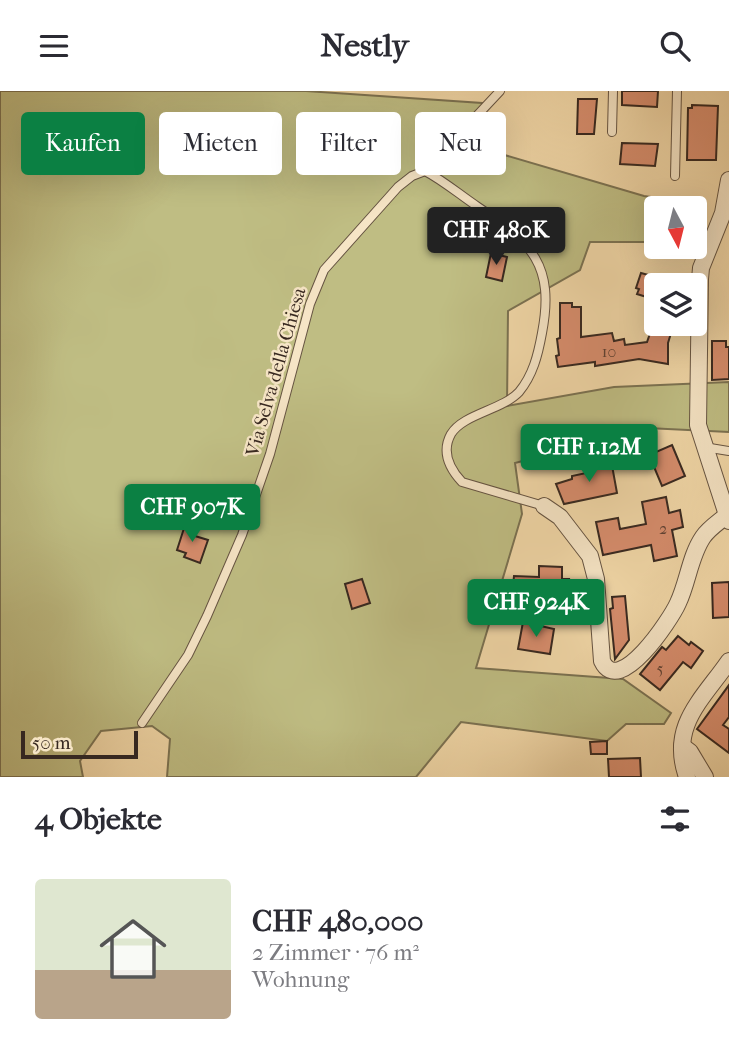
<!DOCTYPE html>
<html lang="de">
<head>
<meta charset="utf-8">
<style>
	body { margin:0; font-family:"IM FELL French Canon",serif; background:#f2f2f3; color:#2b2b33; height:100vh; display:flex; flex-direction:column; font-size:26px; white-space:nowrap }
	* { box-sizing:border-box; margin:0 }
	p { font-size:23px; color:#7c7c81 }
	.icon { flex:none; width:38px; height:38px; fill:none; stroke:currentColor; stroke-width:2; stroke-linecap:round; stroke-linejoin:round }
	.map { position:relative; height:686px; overflow:hidden }
	.details { display:flex; flex-direction:column; background:#fff; flex:1 }
	.details>* { flex:none }
	.top-card { position:absolute; left:21px; top:21px; width:688px; height:63px; display:flex; gap:14px }
	.needle { width:46px; rotate:173deg }
	.buttons { position:absolute; left:644px; top:105px; display:grid; gap:14px }
	.buttons a { display:grid; place-items:center; width:63px; height:63px; border-radius:7px; background:#fff; box-shadow:0 7px 28px #0002; font-size:35px }
	.scale { position:absolute; left:21px; bottom:18px; width:117px; box-sizing:border-box; padding-left:7px; border:4px solid #372820; border-top:0; font-size:19px; line-height:24px; white-space:nowrap; color:#372820; -webkit-text-stroke:5px #f6e5c6; paint-order:stroke }
	.price { position:absolute; translate:-50% -60px; padding:0 16px; border-radius:7px; background:#0b8043; color:#fff; font-size:23px; line-height:46px; filter:drop-shadow(0 2px 4px #0008) }
	.price::after { content:''; position:absolute; left:50%; top:42px; width:21px; height:16px; margin-left:-10px; background:inherit; clip-path:polygon(0 0,100% 0,50% 100%) }
	.price.on { background:#222; color:#fff }
	ul { padding:0; list-style:none }
	li { display:flex; align-items:center; gap:21px; height:175px; padding:0 35px }
	li span { display:grid; place-items:center; flex:none; width:196px; height:140px; border-radius:7px; color:#555 }
	li>.icon { margin-inline-start:auto }
	span .icon { width:84px; height:84px; fill:#fffc; stroke-width:1 }
	li b { font-size:30px }
	h2 { display:flex; justify-content:space-between; align-items:center; height:84px; padding:0 35px; font-size:30px }
	.tag { padding:0 24px; border-radius:7px; background:#fff; box-shadow:0 7px 28px #0002; font-size:24px; line-height:63px }
	.tag.on { background:#0b8043; color:#fff }
	header { display:flex; justify-content:space-between; align-items:center; height:91px; padding:0 35px; background:#fff; font-size:32px; font-weight:700 }
	.map>svg:first-child { display:block }
	.green { fill:#bfbd83; stroke:#7b7252; stroke-width:2 }
	.building { fill:#d78d6d; stroke:#372820; stroke-width:2 }
	.lines { fill:none; stroke-linecap:round; stroke-linejoin:round }
	.service-casing { stroke:#665442; stroke-width:10 }
	.minor-casing { stroke:#665442; stroke-width:18 }
	.service { stroke:#f6e5c6; stroke-width:8 }
	.minor { stroke:#f6e5c6; stroke-width:16 }
	.labels { text-anchor:middle; dominant-baseline:central; stroke-width:5; stroke-linejoin:round; paint-order:stroke }
	.number-label { font-size:16px; fill:#5f4133 }
	.street-label { font-size:19px; fill:#372820; stroke:#f6e5c6 }
</style>
</head>
<body>
<header><svg class="icon" aria-label="menu" viewBox="0 0 24 24"><path d="M4 6h16M4 12h16M4 18h16"/></svg>Nestly<svg class="icon" aria-label="search" viewBox="0 0 24 24"><circle cx="10" cy="10" r="6"/><path d="M15 15l6 6"/></svg></header>
<div class="map">
<svg width="729" height="686" viewBox="0 0 729 686">
	<rect width="100%" height="100%" fill="#f1d7a7"/>
	<filter id="stains"><feTurbulence type="fractalNoise" baseFrequency=".00286" numOctaves="4"/><feColorMatrix values="0 0 0 0 .2 0 0 0 0 .09 0 0 0 0 .02 0 0 0 .5 -.17"/></filter>
	<radialGradient id="worn" r=".72"><stop offset=".6" stop-color="#630" stop-opacity="0"/><stop offset="1" stop-color="#630" stop-opacity=".3"/></radialGradient>
	<path class="green" d="M0 0H306L482 12 491 60 644 105 672 109 681 117H656V151H590L580 179 508 220 507 315 614 296 729 291V341L647 337 515 372 522 423 476 577 623 588 671 622 664 633H626L607 650 461 631 416 686H167L170 648 152 635 101 640 80 670 83 686H0Z"/>
	<g class="building">
		<path d="M622 0H658L657 16 622 14Z"/>
		<path d="M578 8H597L594 43H577Z"/>
		<path d="M692 14 718 15 716 69H687L688 17H692Z"/>
		<path d="M622 52 658 53 655 75 620 73Z"/>
		<path d="M491 162 507 166 502 190 486 186Z"/>
		<path d="M641 182 656 186V209L637 203 639 198 636 197Z"/>
		<path d="M560 212H572V216H581V246L612 242 614 250 624 248 625 254 647 251 653 234 672 239 668 252V273L639 268 595 275V271L558 276 556 265 559 264 557 248 560 247Z"/>
		<path d="M712 250H726V256H729V288L712 289Z"/>
		<path d="M672 354 685 385 662 395 649 364Z"/>
		<path d="M611 369 617 402 564 413 556 393 572 388V385L591 381 590 373Z"/>
		<path d="M666 406 669 422 680 419 683 436 672 439 677 465 654 470 651 454 603 464 596 431 618 427 620 438 646 433 642 411Z"/>
		<path d="M186 431 198 436 195 445 208 449 200 472 184 466 186 462 177 459Z"/>
		<path d="M539 475 562 476V488H569L565 513 537 512 538 497 513 495 514 485 539 486Z"/>
		<path d="M362 488 370 512 352 518 345 493Z"/>
		<path d="M729 491V526L713 527 712 492Z"/>
		<path d="M625 505 629 549 615 568 610 518 613 517 612 506Z"/>
		<path d="M523 531 554 538 550 563 518 558Z"/>
		<path d="M678 545 689 554 691 551 703 560 691 577 683 571 660 599 640 583 662 556 666 559Z"/>
		<path d="M729 594V626L723 634 729 638V662L697 638Z"/>
		<path d="M607 650V663H591L590 651Z"/>
		<path d="M640 667 641 686H609L608 668Z"/>
	</g>
	<g class="lines">
		<defs>
			<g id="service">
				<path d="M500 0 425 80C444 90 460 104 478 116 532 152 555 174 542 242 538 264 533 284 519 301 502 319 463 323 451 343 441 361 449 377 462 391L544 415"/>
				<path d="M612 41 613 0"/>
				<path d="M675 85 677 0"/>
				<path d="M704 356 729 360"/>
				<path d="M142 632 188 564 207 525 242 444 270 363 310 213 324 179 398 96 412 85 425 80"/>
			</g>
			<g id="minor">
				<path d="M729 89 723 122 701 177 700 188 698 334 729 430"/>
				<path d="M544 415 560 426 590 465 596 488 602 570C619 607 671 528 678 512 688 491 690 465 703 446 709 437 719 431 727 424"/>
				<path d="M682 655 690 661 705 686"/>
				<path d="M687 686C669 635 702 609 729 570"/>
			</g>
		</defs>
		<use href="#service" class="service-casing"/>
		<use href="#minor" class="minor-casing"/>
		<use href="#service" class="service"/>
		<use href="#minor" class="minor"/>
	</g>
	<g class="labels">
		<g class="number-label">
			<text x="609" y="260">10</text>
			<text x="663" y="437">2</text>
			<text x="660" y="577">5</text>
		</g>
		<g class="street-label">
			<text transform="translate(276 281) rotate(-74)">Via Selva della Chiesa</text>
		</g>
	</g>
	<rect width="100%" height="100%" filter="url(#stains)"/>
	<rect width="100%" height="100%" fill="url(#worn)"/>
</svg>
<div class="buttons">
<a><svg class="needle" viewBox="-14 -14 28 28"><path d="M0-13l5 13h-10z" fill="#e53935"/><path d="M0 13l5-13h-10z" fill="#7c7c81"/></svg></a>
<a><svg class="icon" aria-label="layers" viewBox="0 0 24 24"><path d="M12 4l9 5-9 5-9-5zM3 14l9 5 9-5"/></svg></a>
</div>
<div class="scale">50 m</div>
<b class="price on" style="left:496px;top:176px">CHF 480K</b>
<b class="price" style="left:589px;top:393px">CHF 1.12M</b>
<b class="price" style="left:192px;top:453px">CHF 907K</b>
<b class="price" style="left:536px;top:548px">CHF 924K</b>
<div class="top-card">
<a class="tag on">Kaufen</a>
<a class="tag">Mieten</a>
<a class="tag">Filter</a>
<a class="tag">Neu</a>
</div>
</div>
<section class="details">
<h2>4 Objekte<svg class="icon" aria-label="filters" viewBox="0 0 24 24"><path d="M4 7h16M4 17h16"/><circle cx="9" cy="7" r="2"/><circle cx="15" cy="17" r="2"/></svg></h2>
<ul>
<li><span style="background:linear-gradient(#dfe7d0 65%,#b9a48a 0)"><svg class="icon" aria-label="home" viewBox="0 0 24 24"><path d="M3 11l9-7 9 7M6 9v11h12V9"/></svg></span><div><b>CHF 480,000</b><p>2 Zimmer · 76 m²</p><p>Wohnung</p></div></li>
</ul>
</section>
</body>
</html>
